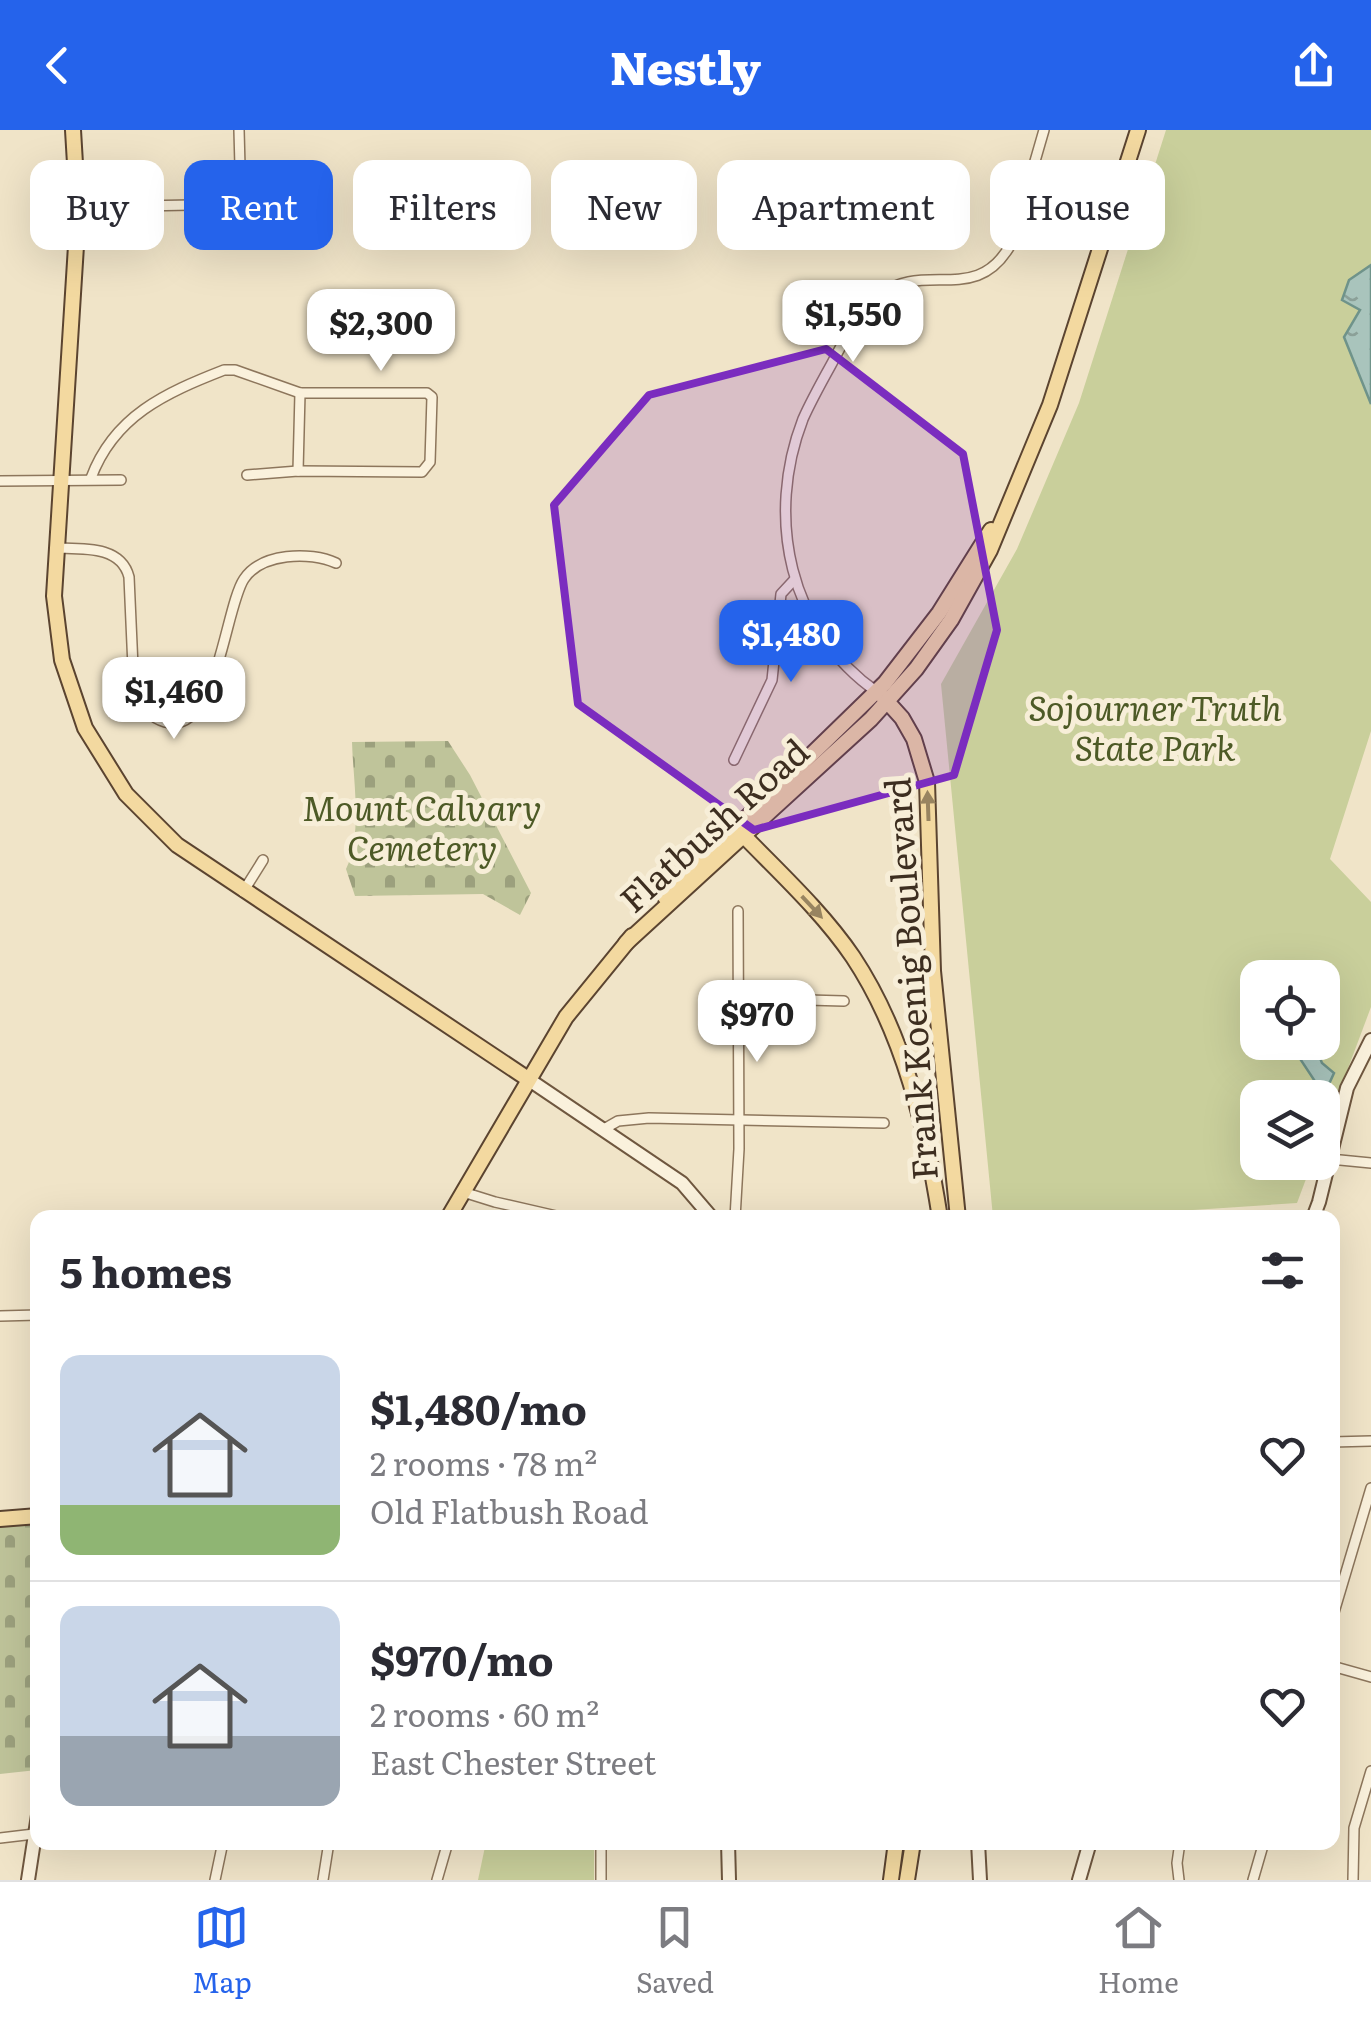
<!DOCTYPE html>
<html lang="en">
<head>
<meta charset="utf-8">
<style>
	body { margin:0; font-family:Literata,serif; background:#f7f7f7; color:#2b2b33; height:100vh; display:flex; flex-direction:column; font-size:38px; white-space:nowrap }
	* { box-sizing:border-box; margin:0 }
	p { font-size:32px; color:#7c7c81 }
	.icon { flex:none; width:55px; height:55px; fill:none; stroke:currentColor; stroke-width:2; stroke-linecap:round; stroke-linejoin:round }
	.map { position:relative; flex:1; overflow:hidden }
	.sheet { position:absolute; left:30px; top:1080px; width:1310px; height:640px; display:flex; flex-direction:column; background:#fff; border-radius:20px; box-shadow:0 10px 40px #0002 }
	.sheet>* { flex:none }
	.hud { position:absolute; left:30px; top:30px; width:1312px; height:90px; display:flex; gap:20px }
	.controls { position:absolute; left:1240px; top:830px; display:grid; gap:20px }
	.controls a { display:grid; place-items:center; width:100px; height:100px; border-radius:20px; background:#fff; box-shadow:0 10px 40px #0002; font-size:50px }
	.price { position:absolute; translate:-50% -85px; padding:0 22px; border-radius:20px; background:#fff; color:#222; font-size:32px; line-height:65px; filter:drop-shadow(0 2px 5px #0008) }
	.price::after { content:''; position:absolute; left:50%; top:60px; width:30px; height:22px; margin-left:-15px; background:inherit; clip-path:polygon(0 0,100% 0,50% 100%) }
	.price.selected { background:#2563eb; color:#fff }
	ul { padding:0; list-style:none }
	li { display:flex; align-items:center; gap:30px; height:250px; padding:0 30px }
	li+li { border-top:2px solid #e1e1e2 }
	li span { display:grid; place-items:center; flex:none; width:280px; height:200px; border-radius:20px; color:#555 }
	li>.icon { margin-inline-start:auto }
	span .icon { width:120px; height:120px; fill:#fffc; stroke-width:1 }
	li b { font-size:42px }
	h2 { display:flex; justify-content:space-between; align-items:center; height:120px; padding:0 30px; font-size:42px }
	.chip { padding:0 35px; border-radius:20px; background:#fff; box-shadow:0 10px 40px #0002; font-size:35px; line-height:90px }
	.chip.selected { background:#2563eb; color:#fff }
	header { display:flex; justify-content:space-between; align-items:center; height:130px; padding:0 30px; background:#2563eb; color:#fff; font-size:45px; font-weight:800 }
	.tab-bar { display:flex; justify-content:space-around; align-items:center; height:140px; border-top:2px solid #e1e1e2; background:#fff; font-size:28px; color:#7c7c81 }
	.tab-bar a { display:grid; justify-items:center; gap:5px }
	.tab-bar .selected { color:#2563eb }
	.map>svg:first-child { display:block }
	.green { fill:#c9cf9b; fill-rule:evenodd }
	.cemetery { fill:url(#cemetery-stones) }
	.water { fill:url(#water-ripples); stroke:#6f938a; stroke-width:2.5 }
	.lines { fill:none; stroke-linecap:round; stroke-linejoin:round }
	.street-casing { stroke:#8d765c; stroke-width:12 }
	.secondary-casing { stroke:#6f573f; stroke-width:16 }
	.primary-casing { stroke:#5b4430; stroke-width:18 }
	.street { stroke:#faf1dc; stroke-width:9 }
	.secondary { stroke:#faf1dc; stroke-width:12 }
	.primary { stroke:#f3d9a0; stroke-width:14 }
	.oneway { fill:#988460 }
	.marked { fill:#7b2cbf; fill-opacity:0.2; stroke:#7b2cbf; stroke-width:8; stroke-linejoin:round }
	.labels { text-anchor:middle; dominant-baseline:central; stroke-width:10; stroke-linejoin:round; paint-order:stroke }
	.park-label { font-size:35px; font-style:italic; fill:#4d5a26; stroke:#f7eed8 }
	.street-label { font-size:35px; fill:#3d2e20; stroke:#f7eed8 }
</style>
</head>
<body>
<header><svg class="icon" aria-label="back" viewBox="0 0 24 24"><path d="M15 5l-7 7 7 7"/></svg>Nestly<svg class="icon" aria-label="share" viewBox="0 0 24 24"><path d="M12 15V3M7 8l5-5 5 5M5 13v7h14v-7"/></svg></header>
<div class="map">
<svg width="1371" height="1750" viewBox="0 0 1371 1750">
	<defs>
		<pattern id="cemetery-stones" width="16" height="16" patternUnits="userSpaceOnUse" patternTransform="scale(2.5)"><rect width="16" height="16" fill="#bfc49a"/><path d="M2 7V4a2 2 0 0 1 4 0v3zM10 15v-3a2 2 0 0 1 4 0v3z" fill="#9ca07d"/></pattern>
		<pattern id="water-ripples" width="26" height="14" patternUnits="userSpaceOnUse" patternTransform="scale(2.5)"><rect width="26" height="14" fill="#a9c4bc"/><path d="M2 4q2-2 4 0t4 0M15 11q2-2 4 0t4 0" fill="none" stroke="#8ba098"/></pattern>
	</defs>
	<rect width="100%" height="100%" fill="#f0e4c8"/>
	<g class="green">
		<path d="M1166 0H1371V601L1330 729 1371 772V877L1323 1005 1322 968H1258V1032L1312 1033 1297 1073 1088 1087H993L941 554 1017 419 1079 273ZM1258 848H1322V912H1258Z"/>
		<path d="M486 1712 594 1713V1750H478Z"/>
	</g>
	<g class="cemetery">
		<path d="M448 611 470 645 531 763 520 785 483 764 355 766 346 739C363 703 353 651 352 612Z"/>
		<path d="M37 1393V1640L0 1644V1396Z"/>
	</g>
	<g class="water">
		<path d="M1371 135V274L1344 207 1360 180 1342 170 1349 150Z"/>
		<path d="M1279 913H1314L1322 933 1334 943 1324 965 1295 921 1278 917Z"/>
	</g>
	<g class="lines">
		<defs>
			<g id="street">
				<path d="M78 84 140 76 241 74 239 0"/>
				<path d="M298 341 300 263"/>
				<path d="M91 348C114 286 165 263 224 240H235L300 263H427L432 267 430 332 422 342 298 341 247 345"/>
				<path d="M0 351 121 350"/>
				<path d="M55 418C82 419 121 415 129 447L134 560C140 575 149 587 165 592 217 607 225 477 244 449 261 423 310 421 336 433"/>
				<path d="M877 562C789 501 765 387 803 289 811 271 821 253 831 235 844 211 856 184 878 166 924 129 976 177 1011 114L1044 0"/>
				<path d="M734 630 772 550 781 464 794 450"/>
				<path d="M243 762 263 730"/>
				<path d="M737 868 844 871"/>
				<path d="M604 999 618 991 649 988 884 993"/>
				<path d="M1330 1029 1371 1033"/>
				<path d="M463 1062 495 1072 565 1088"/>
				<path d="M735 1088 739 1019 738 781"/>
				<path d="M0 1186 38 1185"/>
				<path d="M1332 1312 1371 1311"/>
				<path d="M1332 1489 1371 1358"/>
				<path d="M1332 1536 1371 1547"/>
				<path d="M0 1708 34 1704"/>
				<path d="M601 1712V1750"/>
				<path d="M215 1750 223 1712"/>
				<path d="M323 1750 329 1712"/>
				<path d="M437 1750 448 1712"/>
				<path d="M1179 1750 1177 1733 1180 1712"/>
				<path d="M1253 1750 1264 1712"/>
				<path d="M1353 1750 1354 1698 1371 1641"/>
			</g>
			<g id="secondary">
				<path d="M528 949 682 1053 712 1088"/>
				<path d="M1313 1088 1319 1072 1347 958 1371 910"/>
				<path d="M728 1712 729 1750"/>
				<path d="M978 1712 980 1750"/>
				<path d="M28 1750 38 1685"/>
				<path d="M1079 1750 1090 1712"/>
			</g>
			<g id="primary">
				<path d="M73 0 78 84 54 466 62 530 85 598 126 664 177 715 528 949"/>
				<path d="M883 567 902 588 914 609 927 652 933 841 958 1088"/>
				<path d="M745 707C782 745 823 783 853 827 904 904 926 998 940 1088"/>
				<path d="M665 767 885 553 939 483 991 400"/>
				<path d="M626 813 871 589 916 539 951 490 990 420 1050 275 1138 0"/>
				<path d="M448 1088 566 887 632 806"/>
				<path d="M0 1389 38 1386"/>
				<path d="M891 1750 896 1712"/>
				<path d="M907 1750 913 1712"/>
			</g>
		</defs>
		<use href="#street" class="street-casing"/>
		<use href="#secondary" class="secondary-casing"/>
		<use href="#primary" class="primary-casing"/>
		<use href="#street" class="street"/>
		<use href="#secondary" class="secondary"/>
		<use href="#primary" class="primary"/>
	</g>
	<defs><path id="oneway-solid" d="M-6-.8H1V-3.2L6.5 0L1 3.2V.8H-6Z" transform="scale(2.5)"/></defs>
	<g class="oneway">
		<use href="#oneway-solid" transform="translate(928 676) rotate(-92)"/>
		<use href="#oneway-solid" transform="translate(812 777) rotate(47)"/>
	</g>
	<path class="marked" d="M826 219 963 324 997 500 954 645 754 700 578 574 554 375 649 265Z"/>
	<g class="labels">
		<g class="park-label">
			<text x="1155" y="576">Sojourner Truth<tspan x="1155" dy="40">State Park</tspan></text>
			<text x="422" y="676">Mount Calvary<tspan x="422" dy="40">Cemetery</tspan></text>
		</g>
		<g class="street-label">
			<text transform="translate(713 694) rotate(-42)">Flatbush Road</text>
			<text transform="translate(909 849) rotate(-94)">Frank Koenig Boulevard</text>
		</g>
	</g>
</svg>
<div class="controls">
<a><svg class="icon" aria-label="locate" viewBox="0 0 24 24"><circle cx="12" cy="12" r="6"/><path d="M12 2v4M12 18v4M2 12h4M18 12h4"/></svg></a>
<a><svg class="icon" aria-label="layers" viewBox="0 0 24 24"><path d="M12 4l9 5-9 5-9-5zM3 14l9 5 9-5"/></svg></a>
</div>
<b class="price" style="left:853px;top:235px">$1,550</b>
<b class="price" style="left:381px;top:244px">$2,300</b>
<b class="price selected" style="left:791px;top:555px">$1,480</b>
<b class="price" style="left:174px;top:612px">$1,460</b>
<b class="price" style="left:757px;top:935px">$970</b>
<div class="hud">
<a class="chip">Buy</a>
<a class="chip selected">Rent</a>
<a class="chip">Filters</a>
<a class="chip">New</a>
<a class="chip">Apartment</a>
<a class="chip">House</a>
</div>
<section class="sheet">
<h2>5 homes<svg class="icon" aria-label="filters" viewBox="0 0 24 24"><path d="M4 7h16M4 17h16"/><circle cx="9" cy="7" r="2"/><circle cx="15" cy="17" r="2"/></svg></h2>
<ul>
<li><span style="background:linear-gradient(#c9d6e8 75%,#8fb573 0)"><svg class="icon" aria-label="home" viewBox="0 0 24 24"><path d="M3 11l9-7 9 7M6 9v11h12V9"/></svg></span><div><b>$1,480/mo</b><p>2 rooms · 78 m²</p><p>Old Flatbush Road</p></div><svg class="icon" aria-label="heart" viewBox="0 0 24 24"><path d="M12 20l-8-8c-3-5 5-10 8-4 3-6 11-1 8 4z"/></svg></li>
<li><span style="background:linear-gradient(#c9d6e8 65%,#9aa5b1 0)"><svg class="icon" aria-label="home" viewBox="0 0 24 24"><path d="M3 11l9-7 9 7M6 9v11h12V9"/></svg></span><div><b>$970/mo</b><p>2 rooms · 60 m²</p><p>East Chester Street</p></div><svg class="icon" aria-label="heart" viewBox="0 0 24 24"><path d="M12 20l-8-8c-3-5 5-10 8-4 3-6 11-1 8 4z"/></svg></li>
</ul>
</section>
</div>
<nav class="tab-bar">
<a class="selected"><svg class="icon" aria-label="map" viewBox="0 0 24 24"><path d="M3 6l6-2 6 2 6-2v14l-6 2-6-2-6 2zM9 4v14M15 6v14"/></svg>Map</a>
<a><svg class="icon" aria-label="saved" viewBox="0 0 24 24"><path d="M7 4h10v16l-5-4-5 4z"/></svg>Saved</a>
<a><svg class="icon" aria-label="home" viewBox="0 0 24 24"><path d="M3 11l9-7 9 7M6 9v11h12V9"/></svg>Home</a>
</nav>
</body>
</html>
